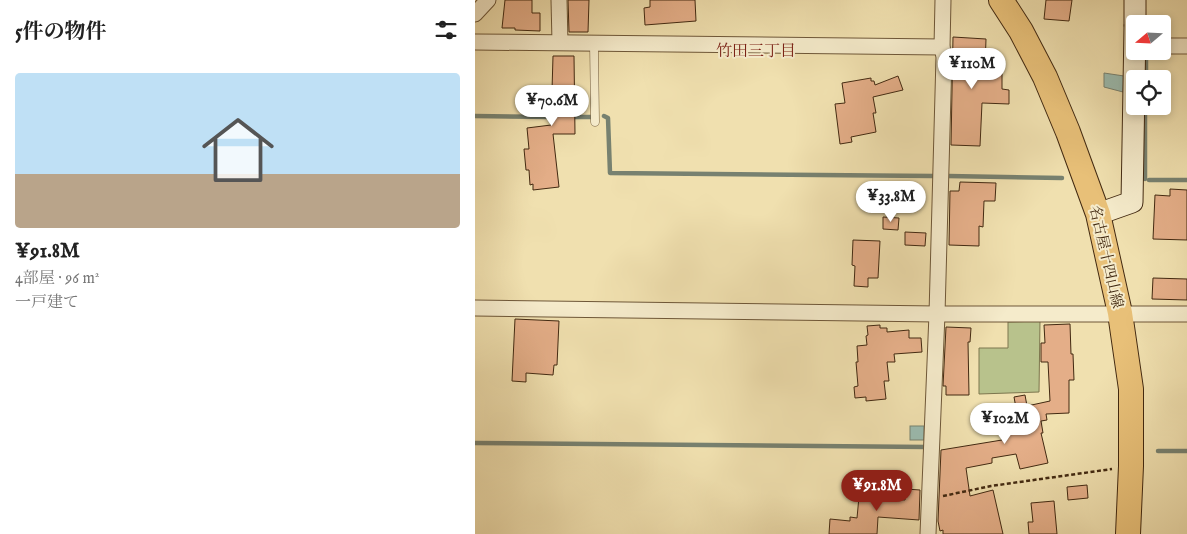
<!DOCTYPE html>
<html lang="ja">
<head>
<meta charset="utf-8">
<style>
	body { margin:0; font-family:"IM FELL English","Noto Serif JP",serif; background:#f2f2f2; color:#222; height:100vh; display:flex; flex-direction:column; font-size:19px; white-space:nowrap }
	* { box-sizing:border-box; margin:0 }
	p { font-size:16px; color:#767676 }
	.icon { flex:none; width:28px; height:28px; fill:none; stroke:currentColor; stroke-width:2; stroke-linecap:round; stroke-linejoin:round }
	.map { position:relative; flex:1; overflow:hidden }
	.drawer { display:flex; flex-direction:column; background:#fff; width:475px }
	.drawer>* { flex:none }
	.needle { width:32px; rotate:251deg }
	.tools { position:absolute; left:651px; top:15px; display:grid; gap:10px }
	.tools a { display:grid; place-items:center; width:45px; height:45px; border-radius:5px; background:#fff; box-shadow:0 2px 8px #0003; font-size:25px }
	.price { position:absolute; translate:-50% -42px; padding:0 11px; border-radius:18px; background:#fff; color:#222; font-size:16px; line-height:32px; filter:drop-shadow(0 1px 2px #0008) }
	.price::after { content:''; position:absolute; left:50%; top:30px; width:15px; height:11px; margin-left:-8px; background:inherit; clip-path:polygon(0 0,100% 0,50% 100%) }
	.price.selected { background:#8f2418; color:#fff }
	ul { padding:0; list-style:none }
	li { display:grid; align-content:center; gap:10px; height:265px; padding:0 15px }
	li+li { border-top:1px solid #e0e0e0 }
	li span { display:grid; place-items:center; height:155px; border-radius:5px; color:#555 }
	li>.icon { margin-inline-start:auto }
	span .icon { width:90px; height:90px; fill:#fffc; stroke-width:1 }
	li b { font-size:21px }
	h2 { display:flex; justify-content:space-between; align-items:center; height:60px; padding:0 15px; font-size:21px }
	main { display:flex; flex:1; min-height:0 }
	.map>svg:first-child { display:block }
	.green { fill:#b8c28c; stroke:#7d764e }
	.water { fill:#9bbcb0; stroke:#778170 }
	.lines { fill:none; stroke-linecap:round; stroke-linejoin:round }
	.stream { stroke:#778170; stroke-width:4.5 }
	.building { fill:#e4ae88; stroke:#422911 }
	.lane-casing { stroke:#6e5738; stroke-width:9 }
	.street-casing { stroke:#6e5738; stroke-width:17 }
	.secondary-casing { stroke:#422911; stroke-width:23 }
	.primary-casing { stroke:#422911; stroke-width:26 }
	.path { stroke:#422911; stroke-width:2.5; stroke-dasharray:4 2.5; stroke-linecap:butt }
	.lane { stroke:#f5ebcb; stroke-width:8 }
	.street { stroke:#f5ebcb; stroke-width:15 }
	.secondary { stroke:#f5ebcb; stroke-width:21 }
	.primary { stroke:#e8c078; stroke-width:24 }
	.labels { text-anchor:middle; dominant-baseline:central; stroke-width:4; stroke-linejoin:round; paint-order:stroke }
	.street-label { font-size:15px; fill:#422911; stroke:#f5ebcb }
	.neighbourhood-label { font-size:16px; fill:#7a1f14; stroke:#f5ebcb }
</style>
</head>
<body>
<main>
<section class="drawer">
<h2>5件の物件<svg class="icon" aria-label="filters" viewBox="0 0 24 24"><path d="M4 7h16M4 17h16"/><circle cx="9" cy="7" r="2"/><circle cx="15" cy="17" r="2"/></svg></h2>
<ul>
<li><span style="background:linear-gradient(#bfe0f5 65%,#b9a48a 0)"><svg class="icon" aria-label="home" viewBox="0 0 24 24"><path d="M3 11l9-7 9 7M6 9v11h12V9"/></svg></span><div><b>¥91.8M</b><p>4部屋 · 96 m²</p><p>一戸建て</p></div></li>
</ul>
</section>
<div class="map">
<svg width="712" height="534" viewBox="0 0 712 534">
	<rect width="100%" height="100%" fill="#f0e0af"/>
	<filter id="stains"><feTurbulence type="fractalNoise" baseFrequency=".004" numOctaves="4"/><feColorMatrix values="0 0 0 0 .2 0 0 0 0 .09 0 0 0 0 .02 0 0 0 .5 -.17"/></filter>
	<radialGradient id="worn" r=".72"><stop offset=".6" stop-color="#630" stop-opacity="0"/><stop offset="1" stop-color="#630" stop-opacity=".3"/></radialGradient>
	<path class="green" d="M565 321 564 392 504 394V348H533V322Z"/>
	<g class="water">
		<path d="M629 73 649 76 648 92 629 87Z"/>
		<rect x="435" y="426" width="14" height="14"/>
	</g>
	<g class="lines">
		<g class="stream">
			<path d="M671 79V54"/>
			<path d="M0 116 81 117"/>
			<path d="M129 116 133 118 135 173 458 176"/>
			<path d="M94 117H116"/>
			<path d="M473 176 587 178"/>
			<path d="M670 179V106"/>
			<path d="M674 180H712"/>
			<path d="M0 443 452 447"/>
			<path d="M683 451H712"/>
		</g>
	</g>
	<g class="building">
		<path d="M30 0H57V13H65V31L40 30V28H27Z"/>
		<path d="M93 0H114L113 32H94Z"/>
		<path d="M175 0H220L221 21 170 25 169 8 175 7Z"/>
		<path d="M571 0H597L594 21 569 19Z"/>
		<path d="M478 37 511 39 510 68 527 69V89L534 90V104L507 103 505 146 476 145Z"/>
		<path d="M78 56H99L100 134H78L84 187 58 190V184L55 185 54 170H51L49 149H54L52 128 76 125Z"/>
		<path d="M423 76 428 90 398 97 401 113H398L401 132 376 137 377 142 365 144 360 104 370 103 367 83 396 78V81H399L400 85Z"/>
		<path d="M485 182 521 183 520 201H509L508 227 504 226V246L474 245 475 191H484Z"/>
		<path d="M695 189 712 190V240L678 239 680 195 695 196Z"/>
		<path d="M408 217 424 218 423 230 408 229Z"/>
		<path d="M430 232 451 233 450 246 430 245Z"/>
		<path d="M378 240 405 241 403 278H393V287L379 286 380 266 377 265Z"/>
		<path d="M678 278 712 279V300L677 299Z"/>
		<path d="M40 319 84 321 82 365H79L78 375 51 373V382L37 381Z"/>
		<path d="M595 324 596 354H598L599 380H594V413L571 414 572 420 566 421 568 433H566L573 463 545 469 541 454 517 458V463L491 468 495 496 518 490 528 534H468V530L465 531 463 521 466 450 527 440 525 433H527L525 419 537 416 535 409 541 408 539 397 550 395 552 406 575 401 573 362H566V343H570L569 325Z"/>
		<path d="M405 325V328H412V332L434 330V338H446L447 352 419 354 420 362H412L414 381H409L411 399 391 401V397L380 398 379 387 383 386 381 362H383L382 346 392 345 391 336 393 335 392 326Z"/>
		<path d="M471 327 496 328 495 342H493L494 395H471V386H468Z"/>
		<path d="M612 485 613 498 593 500 592 487Z"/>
		<path d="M385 486 403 487V498L430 500 431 489 445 490 444 520 403 517 402 534H354L355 519 375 521V517L382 518Z"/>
		<path d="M579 501 582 534H554L553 522H558L556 503Z"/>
	</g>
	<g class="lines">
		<defs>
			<path id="lane" d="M119 43 120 122"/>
			<g id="street">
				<path d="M84 0 85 42"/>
				<path d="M0 14 13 0"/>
				<path d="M0 42 467 47"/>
				<path d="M688 46H712"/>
				<path d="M0 308 462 314H712"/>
				<path d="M453 534 462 314 469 57 467 47 468 0"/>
			</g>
			<g id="secondary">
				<path d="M660 24V0"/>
				<path d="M623 214 657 202 660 27"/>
			</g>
			<path id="primary" d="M526 0 546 31 570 77 593 132 623 214 645 313 656 389V466L653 534"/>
		</defs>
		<use href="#lane" class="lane-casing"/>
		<use href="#street" class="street-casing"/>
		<use href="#secondary" class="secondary-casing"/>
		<use href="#primary" class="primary-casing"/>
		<path class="path" d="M468 496 516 486 637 469"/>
		<use href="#lane" class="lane"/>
		<use href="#street" class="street"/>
		<use href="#secondary" class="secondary"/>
		<use href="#primary" class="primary"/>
	</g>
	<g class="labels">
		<g class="street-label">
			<text transform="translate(631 257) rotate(77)">名古屋十四山線</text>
		</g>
		<g class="neighbourhood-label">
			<text x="281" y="52">竹田三丁目</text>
		</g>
	</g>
	<rect width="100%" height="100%" filter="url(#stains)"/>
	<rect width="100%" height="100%" fill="url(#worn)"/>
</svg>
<div class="tools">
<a><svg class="needle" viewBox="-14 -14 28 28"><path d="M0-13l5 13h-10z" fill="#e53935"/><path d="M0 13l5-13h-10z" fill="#767676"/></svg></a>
<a><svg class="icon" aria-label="locate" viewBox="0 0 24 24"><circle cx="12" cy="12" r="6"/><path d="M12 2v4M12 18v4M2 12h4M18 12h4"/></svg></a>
</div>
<b class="price" style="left:497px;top:90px">¥110M</b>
<b class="price" style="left:77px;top:127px">¥70.6M</b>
<b class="price" style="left:416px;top:223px">¥33.8M</b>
<b class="price" style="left:530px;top:445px">¥102M</b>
<b class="price selected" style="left:402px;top:512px">¥91.8M</b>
</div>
</main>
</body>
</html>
